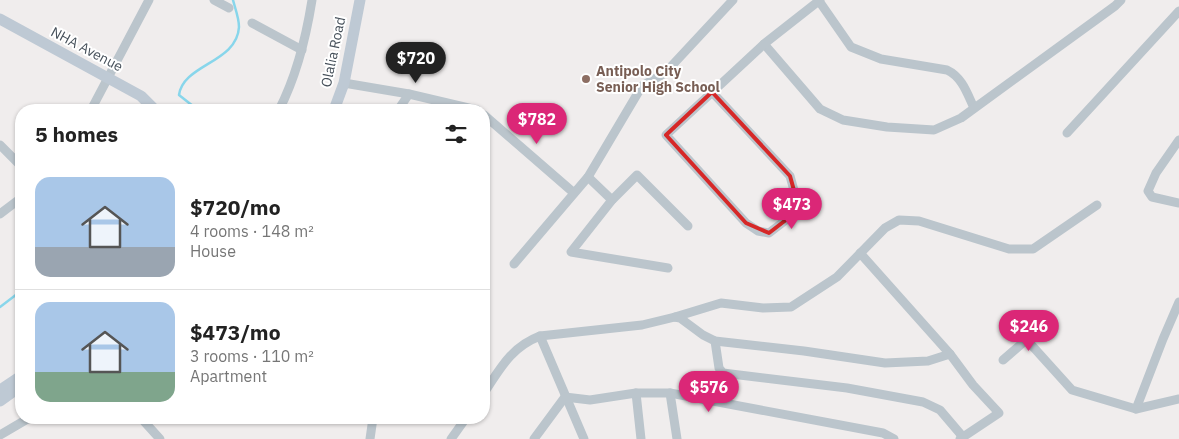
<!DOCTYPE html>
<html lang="en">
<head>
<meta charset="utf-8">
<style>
	body { margin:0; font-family:"IBM Plex Sans",sans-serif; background:#f6f6f6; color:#222; height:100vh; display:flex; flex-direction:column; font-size:19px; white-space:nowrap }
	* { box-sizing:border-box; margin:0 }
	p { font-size:16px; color:#767676 }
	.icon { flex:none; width:28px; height:28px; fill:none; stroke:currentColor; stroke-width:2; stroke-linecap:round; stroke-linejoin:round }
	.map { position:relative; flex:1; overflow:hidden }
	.details { position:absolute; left:15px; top:104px; width:475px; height:320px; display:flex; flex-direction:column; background:#fff; border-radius:20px; box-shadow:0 1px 4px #0004 }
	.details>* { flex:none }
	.price { position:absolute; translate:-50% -42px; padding:0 11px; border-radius:18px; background:#db2777; color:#fff; font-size:16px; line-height:32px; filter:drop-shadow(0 1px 2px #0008) }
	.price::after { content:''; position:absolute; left:50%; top:30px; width:15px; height:11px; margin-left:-8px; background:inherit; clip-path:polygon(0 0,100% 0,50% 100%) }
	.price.active { background:#222; color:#fff }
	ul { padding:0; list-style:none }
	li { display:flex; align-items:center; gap:15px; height:125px; padding:0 20px }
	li+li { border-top:1px solid #e0e0e0 }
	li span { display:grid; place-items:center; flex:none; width:140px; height:100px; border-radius:15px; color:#555 }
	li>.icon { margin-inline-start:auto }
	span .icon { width:60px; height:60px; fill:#fffc; stroke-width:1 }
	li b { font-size:21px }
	h2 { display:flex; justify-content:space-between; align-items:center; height:60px; padding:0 20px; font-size:21px }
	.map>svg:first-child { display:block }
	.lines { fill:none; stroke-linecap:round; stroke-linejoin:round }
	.stream { stroke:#88d6eb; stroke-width:2.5 }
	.street { stroke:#bbc5cc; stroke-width:9 }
	.secondary { stroke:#bec9d4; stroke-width:11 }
	.marked { fill:none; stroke:#d62828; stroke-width:4; stroke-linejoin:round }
	.education-dot { fill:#8d6e63; stroke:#fff; stroke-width:2 }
	.labels { text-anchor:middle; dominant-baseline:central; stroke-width:4; stroke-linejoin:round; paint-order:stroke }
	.street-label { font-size:14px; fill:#46505a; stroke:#fff }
	.education-label { font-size:14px; font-weight:bold; fill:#785e54; stroke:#fff; text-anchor:start }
</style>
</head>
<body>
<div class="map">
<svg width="1179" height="439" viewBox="0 0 1179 439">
	<rect width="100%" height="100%" fill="#f0eded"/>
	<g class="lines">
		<g class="stream">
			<path d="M198 110 179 95C183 64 237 63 239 27 239 18 235 8 233 0"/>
			<path d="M0 307 21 291"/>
		</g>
		<g class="street">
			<path d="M214 0 229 8"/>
			<path d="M819 1 851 47 881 59 947 70C962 77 967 93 974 108"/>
			<path d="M252 23 302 50"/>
			<path d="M764 44 820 109 843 120 887 127 934 130 961 118 1115 6 1121 0"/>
			<path d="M344 83 409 94 477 110"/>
			<path d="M712 92 790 176 795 194 791 216 769 233 758 231 746 223 666 135 764 44 820 0"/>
			<path d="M91 110 149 0"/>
			<path d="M279 110C297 75 306 38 312 0"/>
			<path d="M398 110 409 94"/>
			<path d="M484 115 574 193"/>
			<path d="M1067 133 1179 11"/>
			<path d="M1179 140 1156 173 1148 191 1152 197 1179 203"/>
			<path d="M0 145 21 166"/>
			<path d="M588 177 612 200"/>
			<path d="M0 214 21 198"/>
			<path d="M860 253 950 354 973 385 999 413 960 439"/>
			<path d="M514 264 588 177 642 86 665 73 733 0"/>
			<path d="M668 268 571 252 612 200 637 175 688 226"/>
			<path d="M675 317 721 303 763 308 791 307 837 277 885 228 899 220 919 221 1009 249H1033L1097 205"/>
			<path d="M540 336 584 439"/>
			<path d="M1026 339 1072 390 1136 409 1179 399"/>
			<path d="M715 341 719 368 723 373 847 388 923 402 940 410 963 437"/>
			<path d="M1003 360 1041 327"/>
			<path d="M484 393C500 369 511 347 540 336L642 325 675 317 680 318 703 335 715 341 804 351 885 363 928 361 950 354"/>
			<path d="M636 393 641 439"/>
			<path d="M670 393 677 439"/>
			<path d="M1136 409 1163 339 1179 302"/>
			<path d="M141 418 160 439"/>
			<path d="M0 435 29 418"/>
			<path d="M370 439 373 418"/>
			<path d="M451 439 466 418"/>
			<path d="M534 439 565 397 590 400 636 393H670L883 433 894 439"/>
		</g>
		<g class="secondary">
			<path d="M0 19 141 96 155 110"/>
			<path d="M334 110 344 83 360 0"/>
			<path d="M0 390 21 376"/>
			<path d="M0 401 21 386"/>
		</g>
	</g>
	<path class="marked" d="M712 92 790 176 795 194 791 216 769 233 746 223 666 135Z"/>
	<circle class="education-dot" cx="586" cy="79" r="5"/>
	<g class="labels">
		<g class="street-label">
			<text transform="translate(87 49) rotate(28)">NHA Avenue</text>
			<text transform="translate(333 52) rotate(-78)">Olalia Road</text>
		</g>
		<g class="education-label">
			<text x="596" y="71">Antipolo City<tspan x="596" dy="16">Senior High School</tspan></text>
		</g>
	</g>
</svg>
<b class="price active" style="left:416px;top:84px">$720</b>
<b class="price" style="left:537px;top:145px">$782</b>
<b class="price" style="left:792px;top:230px">$473</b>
<b class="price" style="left:1029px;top:352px">$246</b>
<b class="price" style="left:709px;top:413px">$576</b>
<section class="details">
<h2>5 homes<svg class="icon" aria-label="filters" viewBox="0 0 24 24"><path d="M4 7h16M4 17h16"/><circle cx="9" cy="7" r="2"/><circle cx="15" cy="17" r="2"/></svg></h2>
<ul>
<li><span style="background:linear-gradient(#a9c7e8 70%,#9aa5b1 0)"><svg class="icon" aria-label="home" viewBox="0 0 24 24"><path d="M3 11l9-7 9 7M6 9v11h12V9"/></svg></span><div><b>$720/mo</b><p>4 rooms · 148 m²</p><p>House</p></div></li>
<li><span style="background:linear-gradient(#a9c7e8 70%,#7fa58c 0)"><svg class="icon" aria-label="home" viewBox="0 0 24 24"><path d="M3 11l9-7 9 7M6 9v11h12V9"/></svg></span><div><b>$473/mo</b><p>3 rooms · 110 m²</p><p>Apartment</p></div></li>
</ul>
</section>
</div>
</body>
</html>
